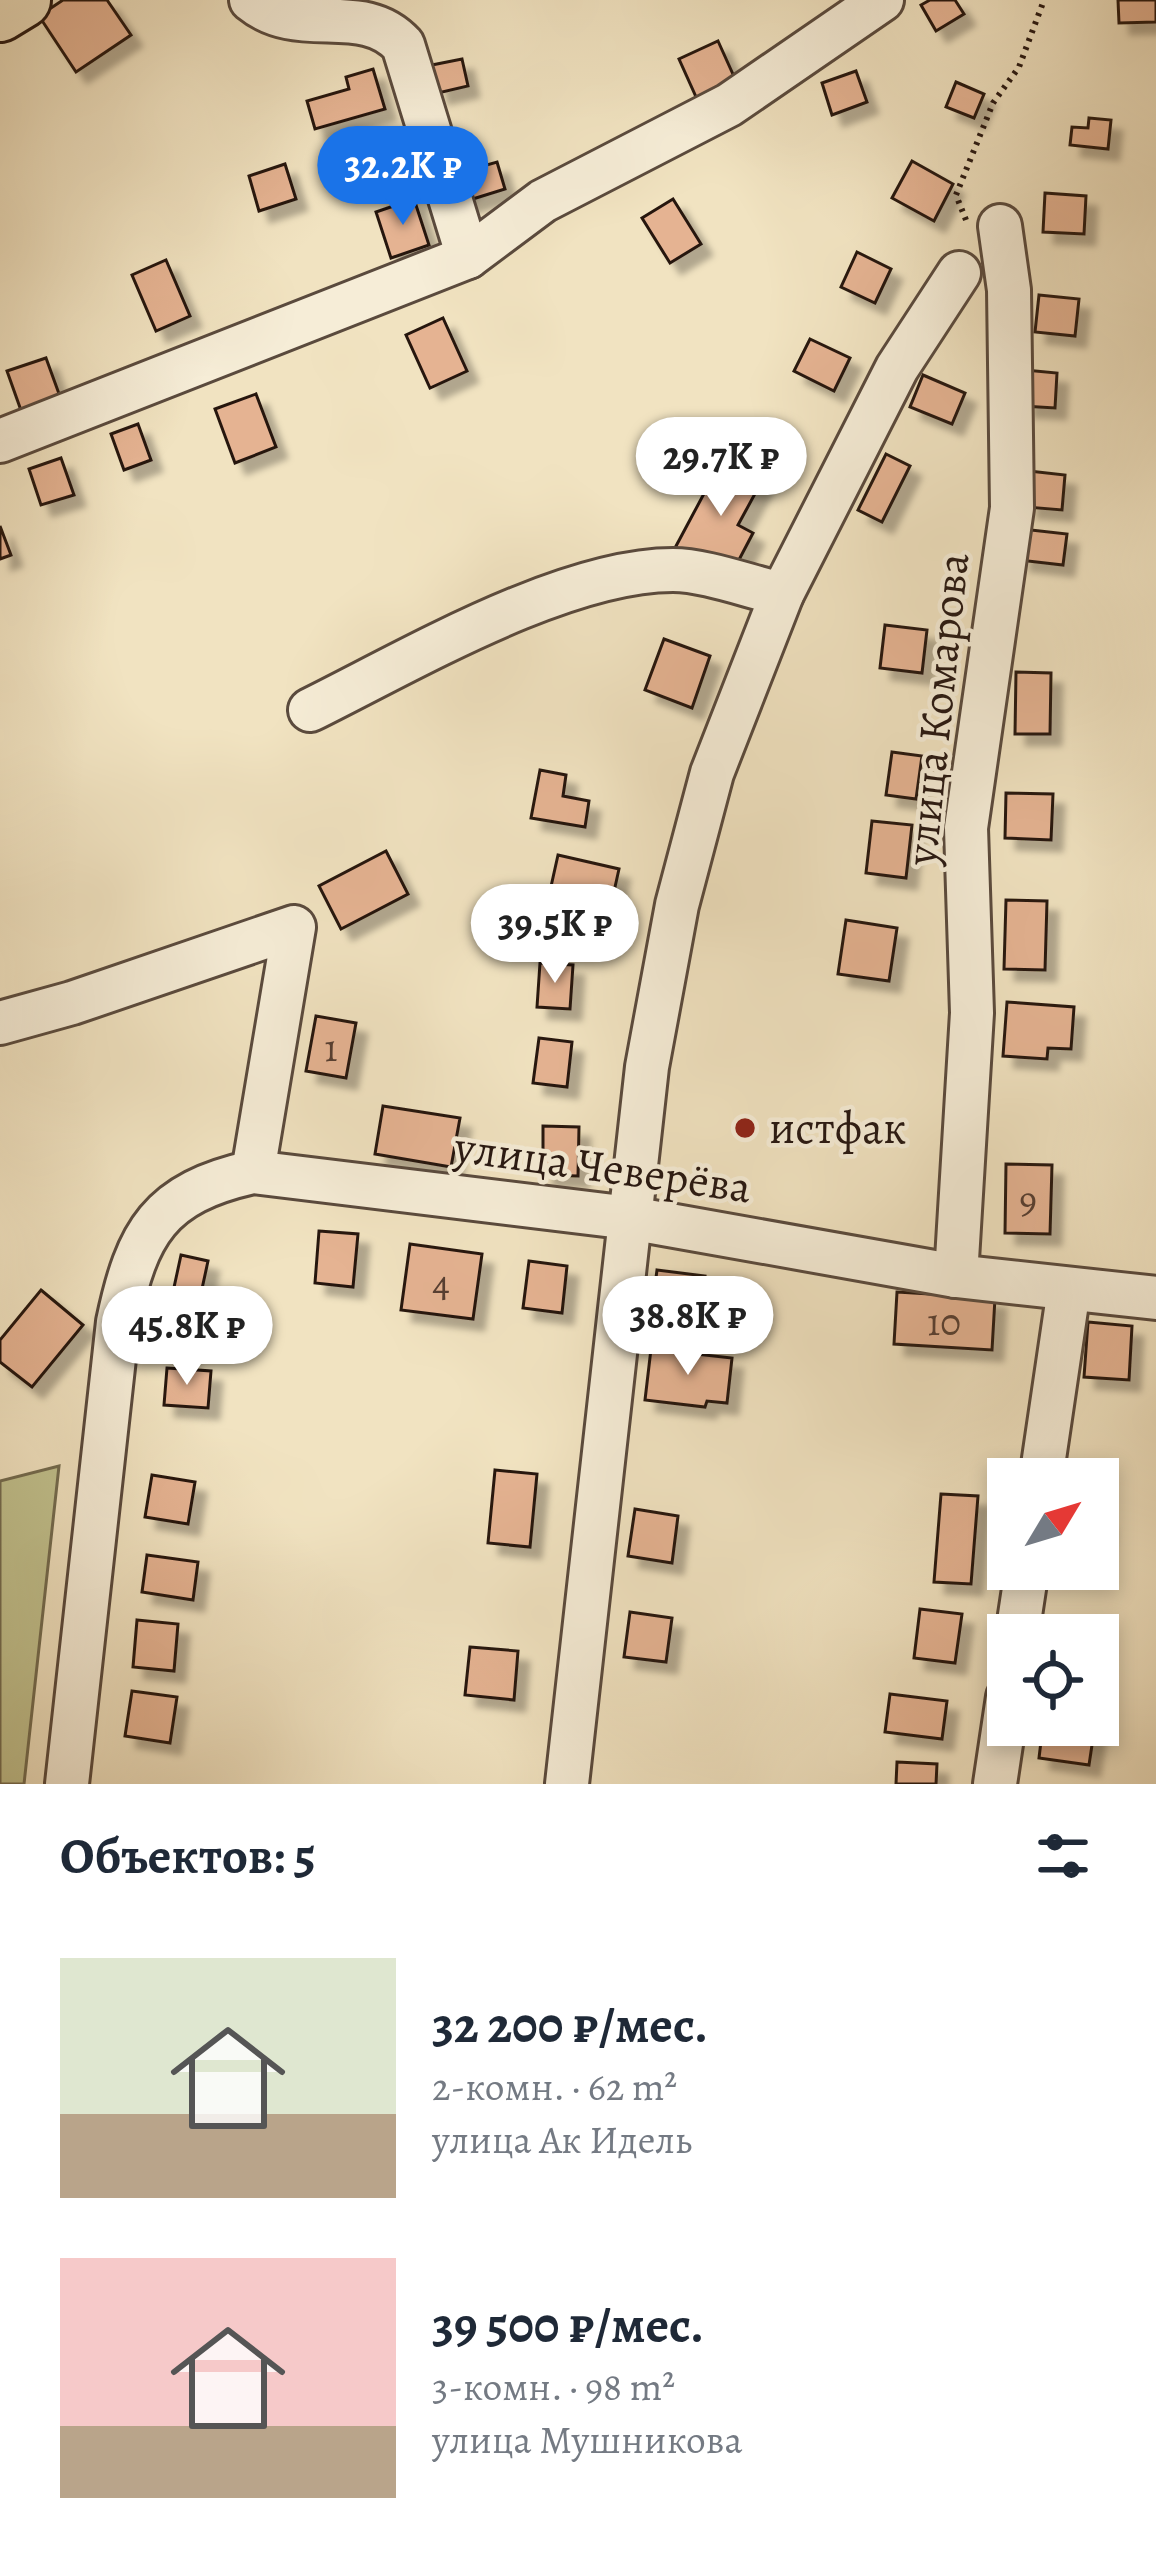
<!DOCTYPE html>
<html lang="ru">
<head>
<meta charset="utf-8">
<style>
	body { margin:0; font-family:Alegreya,serif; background:#f6f6f7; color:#1f2937; height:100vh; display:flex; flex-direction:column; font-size:45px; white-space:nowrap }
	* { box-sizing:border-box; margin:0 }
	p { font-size:39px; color:#747a83 }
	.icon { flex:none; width:66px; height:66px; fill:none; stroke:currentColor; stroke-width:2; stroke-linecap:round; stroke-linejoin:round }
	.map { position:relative; height:1784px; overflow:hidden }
	.sheet { display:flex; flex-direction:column; background:#fff; flex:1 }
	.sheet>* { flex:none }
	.needle { width:78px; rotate:52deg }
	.fabs { position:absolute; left:987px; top:1458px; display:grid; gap:24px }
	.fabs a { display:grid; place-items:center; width:132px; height:132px; border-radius:0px; background:#fff; box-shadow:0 6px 18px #0003; font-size:60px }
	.price { position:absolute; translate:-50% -102px; padding:0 27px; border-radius:42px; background:#fff; color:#222; font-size:39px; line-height:78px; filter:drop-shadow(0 3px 6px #0008) }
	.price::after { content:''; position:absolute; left:50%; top:72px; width:36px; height:27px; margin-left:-18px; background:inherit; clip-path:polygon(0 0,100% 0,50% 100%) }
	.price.current { background:#1a73e8; color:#fff }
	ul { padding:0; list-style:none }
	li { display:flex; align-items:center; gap:36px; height:300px; padding:0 60px }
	li span { display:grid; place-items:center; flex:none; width:336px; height:240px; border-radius:0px; color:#555 }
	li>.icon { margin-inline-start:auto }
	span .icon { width:144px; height:144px; fill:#fffc; stroke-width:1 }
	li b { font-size:51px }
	h2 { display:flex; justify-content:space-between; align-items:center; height:144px; padding:0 60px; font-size:51px }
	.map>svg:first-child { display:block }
	.green { fill:#c1c18e; stroke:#746c50; stroke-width:3 }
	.building { fill:#e5b392; stroke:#271711; stroke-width:3; filter:url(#shadow) }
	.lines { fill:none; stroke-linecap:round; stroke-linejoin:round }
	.minor-casing { stroke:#5a4a3d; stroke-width:48 }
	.major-casing { stroke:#271711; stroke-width:60 }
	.path { stroke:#271711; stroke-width:6; stroke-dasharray:3 6; stroke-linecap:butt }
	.minor { stroke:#f6edd7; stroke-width:42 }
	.major { stroke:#f1e3c1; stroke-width:54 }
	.poi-dot { fill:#8f2418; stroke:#f6edd7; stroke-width:4.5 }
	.labels { text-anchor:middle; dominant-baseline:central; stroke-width:9; stroke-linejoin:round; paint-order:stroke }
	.number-label { font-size:39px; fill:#563e31 }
	.street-label { font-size:45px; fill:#271711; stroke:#f6edd7 }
	.poi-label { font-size:45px; fill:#271711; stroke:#f6edd7; text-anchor:start }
</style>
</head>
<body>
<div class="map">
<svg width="1156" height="1784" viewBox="0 0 1156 1784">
	<defs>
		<filter id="shadow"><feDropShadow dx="11" dy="11" stdDeviation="3" flood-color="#0004"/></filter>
	</defs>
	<rect width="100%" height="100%" fill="#f1e3c1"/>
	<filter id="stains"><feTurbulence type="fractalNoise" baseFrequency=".00167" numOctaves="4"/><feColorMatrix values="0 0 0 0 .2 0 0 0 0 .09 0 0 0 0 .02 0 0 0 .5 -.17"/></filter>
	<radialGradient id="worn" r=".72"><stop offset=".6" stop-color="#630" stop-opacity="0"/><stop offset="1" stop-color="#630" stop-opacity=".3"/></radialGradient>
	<path class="green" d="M59 1466 24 1784H0V1481Z"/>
	<g class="building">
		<path d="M63 0H107L131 35 76 72 39 16Z"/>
		<path d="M930 0H955L964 14 936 31 921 5Z"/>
		<path d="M1118 0H1156V22L1119 23Z"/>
		<path d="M718 41 736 81 697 99 679 59Z"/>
		<path d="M462 59 468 86 438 93 432 65Z"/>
		<path d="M373 69 385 109 315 129 307 101 349 89 346 77Z"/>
		<path d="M856 71 867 102 832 115 822 83Z"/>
		<path d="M956 82 984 94 974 118 946 107Z"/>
		<path d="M1089 118 1111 120 1108 149 1070 145 1072 127 1088 128Z"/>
		<path d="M912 161 953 184 934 221 892 198Z"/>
		<path d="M497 162 505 189 463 202 455 174Z"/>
		<path d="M285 164 296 199 259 211 249 176Z"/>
		<path d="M1045 193 1086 196 1084 234 1043 232Z"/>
		<path d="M414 199 429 245 391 258 376 212Z"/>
		<path d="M673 199 701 244 670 263 642 218Z"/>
		<path d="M857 252 891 269 875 303 841 287Z"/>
		<path d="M166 260 190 316 156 331 132 275Z"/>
		<path d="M1039 295 1079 299 1075 336 1035 332Z"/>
		<path d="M443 318 467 371 430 388 406 335Z"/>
		<path d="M810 339 850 358 834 391 794 371Z"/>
		<path d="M46 358 62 402 23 416 7 371Z"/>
		<path d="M1025 370 1057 373 1055 408 1023 406Z"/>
		<path d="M923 375 965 393 952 424 910 407Z"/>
		<path d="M256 394 276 447 235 463 215 409Z"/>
		<path d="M138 424 151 460 124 470 111 434Z"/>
		<path d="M886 454 910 466 882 522 858 510Z"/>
		<path d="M61 458 74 495 41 505 29 469Z"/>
		<path d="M723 458 763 479 738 525 753 533 730 577 675 548Z"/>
		<path d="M1029 471 1065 475 1062 510 1026 507Z"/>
		<path d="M0 526 11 555 0 559Z"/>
		<path d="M1022 529 1067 534 1063 565 1019 560Z"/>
		<path d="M885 625 927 630 922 673 880 668Z"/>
		<path d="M664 639 710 656 692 708 645 690Z"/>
		<path d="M1016 672 1051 673 1050 734H1015Z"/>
		<path d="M892 752 922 756 916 799 886 795Z"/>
		<path d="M540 770 566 775 563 796 589 801 585 827 531 818Z"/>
		<path d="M1006 793 1053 794 1051 840 1005 838Z"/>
		<path d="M872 821 912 825 906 878 866 873Z"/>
		<path d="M386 851 408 894 341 929 319 886Z"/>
		<path d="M558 855 619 869 603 941 542 927Z"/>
		<path d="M1006 900 1047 901 1045 970 1004 969Z"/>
		<path d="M846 920 897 928 889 981 838 974Z"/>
		<path d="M540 963 573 965 570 1009 537 1007Z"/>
		<path d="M1007 1002 1074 1007 1071 1049 1048 1048 1047 1059 1003 1056Z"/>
		<path d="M316 1016 356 1023 346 1078 306 1071Z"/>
		<path d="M539 1038 572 1042 567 1087 533 1083Z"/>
		<path d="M383 1106 460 1118 451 1167 375 1154Z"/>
		<path d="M543 1126 579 1127 578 1176 543 1175Z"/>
		<path d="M1006 1164 1052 1165 1050 1234 1005 1233Z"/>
		<path d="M319 1231 358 1234 353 1287 315 1283Z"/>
		<path d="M410 1244 482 1254 473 1319 401 1310Z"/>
		<path d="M181 1255 208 1261 200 1298 173 1292Z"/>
		<path d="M529 1261 567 1266 562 1313 523 1308Z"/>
		<path d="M657 1270 705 1276 698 1330 650 1324Z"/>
		<path d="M41 1290 83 1325 32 1387 0 1362V1340Z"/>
		<path d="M897 1292 995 1298 992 1350 894 1344Z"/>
		<path d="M1088 1322 1132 1326 1129 1380 1084 1377Z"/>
		<path d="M651 1349 732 1358 727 1403 707 1401 705 1407 645 1400Z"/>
		<path d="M167 1368 211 1371 208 1408 164 1405Z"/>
		<path d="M495 1470 537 1474 530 1547 488 1543Z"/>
		<path d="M152 1475 195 1482 188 1524 145 1517Z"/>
		<path d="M941 1494 978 1496 971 1584 934 1582Z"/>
		<path d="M635 1509 678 1516 672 1563 628 1556Z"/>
		<path d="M1098 1519 1104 1520 1100 1558 1098 1557Z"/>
		<path d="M147 1555 198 1562 193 1600 142 1592Z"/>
		<path d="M920 1609 962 1614 955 1663 914 1658Z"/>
		<path d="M630 1612 672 1618 666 1662 624 1657Z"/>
		<path d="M137 1620 178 1624 174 1671 133 1667Z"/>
		<path d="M1056 1627 1102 1634 1098 1659V1635H1055Z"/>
		<path d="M470 1647 518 1651 514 1700 465 1695Z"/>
		<path d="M132 1691 177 1697 170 1743 125 1736Z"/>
		<path d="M890 1694 947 1701 942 1739 885 1732Z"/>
		<path d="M1043 1725H1095L1089 1765 1039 1758Z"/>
		<path d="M897 1762 937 1764 936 1784H896Z"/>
	</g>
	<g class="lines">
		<defs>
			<g id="minor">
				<path d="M251 0C300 40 362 0 403 45L468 257"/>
				<path d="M0 441 468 257 543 201 729 105 882 0"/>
				<path d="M310 710C409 661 563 570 673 570 705 570 750 587 782 594"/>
				<path d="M0 1023 72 1003 294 927 253 1172"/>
				<path d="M956 1276 972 1013 966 828 1012 508 1009 290 1000 226"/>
				<path d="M1041 1479 1069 1289"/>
				<path d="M1017 1635 1027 1569"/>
				<path d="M67 1784 118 1322C137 1232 159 1193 253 1172L630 1218 956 1276 1156 1298"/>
				<path d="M567 1784 647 1067 677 905 712 773 782 594 897 368 959 273"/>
				<path d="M995 1784 1008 1697"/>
			</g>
			<path id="major" d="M0 14 23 0"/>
		</defs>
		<use href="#minor" class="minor-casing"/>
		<use href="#major" class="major-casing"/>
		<path class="path" d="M966 220 956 195 993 103 1019 67 1044 0"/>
		<use href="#minor" class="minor"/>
		<use href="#major" class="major"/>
	</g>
	<circle class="poi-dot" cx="745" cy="1128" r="12"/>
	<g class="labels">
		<g class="number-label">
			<text x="331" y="1047">1</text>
			<text x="1028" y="1199">9</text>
			<text x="441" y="1282">4</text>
			<text x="944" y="1321">10</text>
		</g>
		<g class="street-label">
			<text transform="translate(937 709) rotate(-84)">улица Комарова</text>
			<text transform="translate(603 1167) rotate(8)">улица Чеверёва</text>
		</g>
		<g class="poi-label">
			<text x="769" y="1128">истфак</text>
		</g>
	</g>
	<rect width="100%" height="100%" filter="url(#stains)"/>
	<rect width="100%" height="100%" fill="url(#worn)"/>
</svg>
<div class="fabs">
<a><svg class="needle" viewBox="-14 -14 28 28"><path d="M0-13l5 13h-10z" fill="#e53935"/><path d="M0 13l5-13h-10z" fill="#747a83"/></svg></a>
<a><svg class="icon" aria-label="locate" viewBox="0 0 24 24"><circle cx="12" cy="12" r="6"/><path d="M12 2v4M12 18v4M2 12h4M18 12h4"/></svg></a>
</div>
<b class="price current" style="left:403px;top:228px">32.2K ₽</b>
<b class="price" style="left:721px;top:519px">29.7K ₽</b>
<b class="price" style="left:555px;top:986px">39.5K ₽</b>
<b class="price" style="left:688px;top:1378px">38.8K ₽</b>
<b class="price" style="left:187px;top:1388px">45.8K ₽</b>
</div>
<section class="sheet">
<h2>Объектов: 5<svg class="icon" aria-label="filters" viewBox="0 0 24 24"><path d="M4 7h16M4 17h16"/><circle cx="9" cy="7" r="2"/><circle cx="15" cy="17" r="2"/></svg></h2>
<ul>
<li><span style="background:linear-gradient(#dfe7d0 65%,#b9a48a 0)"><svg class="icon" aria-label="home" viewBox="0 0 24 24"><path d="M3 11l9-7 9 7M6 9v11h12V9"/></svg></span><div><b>32 200 ₽/мес.</b><p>2-комн. · 62 m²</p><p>улица Ак Идель</p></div></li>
<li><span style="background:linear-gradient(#f6c9c9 70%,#b9a48a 0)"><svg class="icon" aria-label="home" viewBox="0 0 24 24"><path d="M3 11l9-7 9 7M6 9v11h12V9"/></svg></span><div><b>39 500 ₽/мес.</b><p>3-комн. · 98 m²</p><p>улица Мушникова</p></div></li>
</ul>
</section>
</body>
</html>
